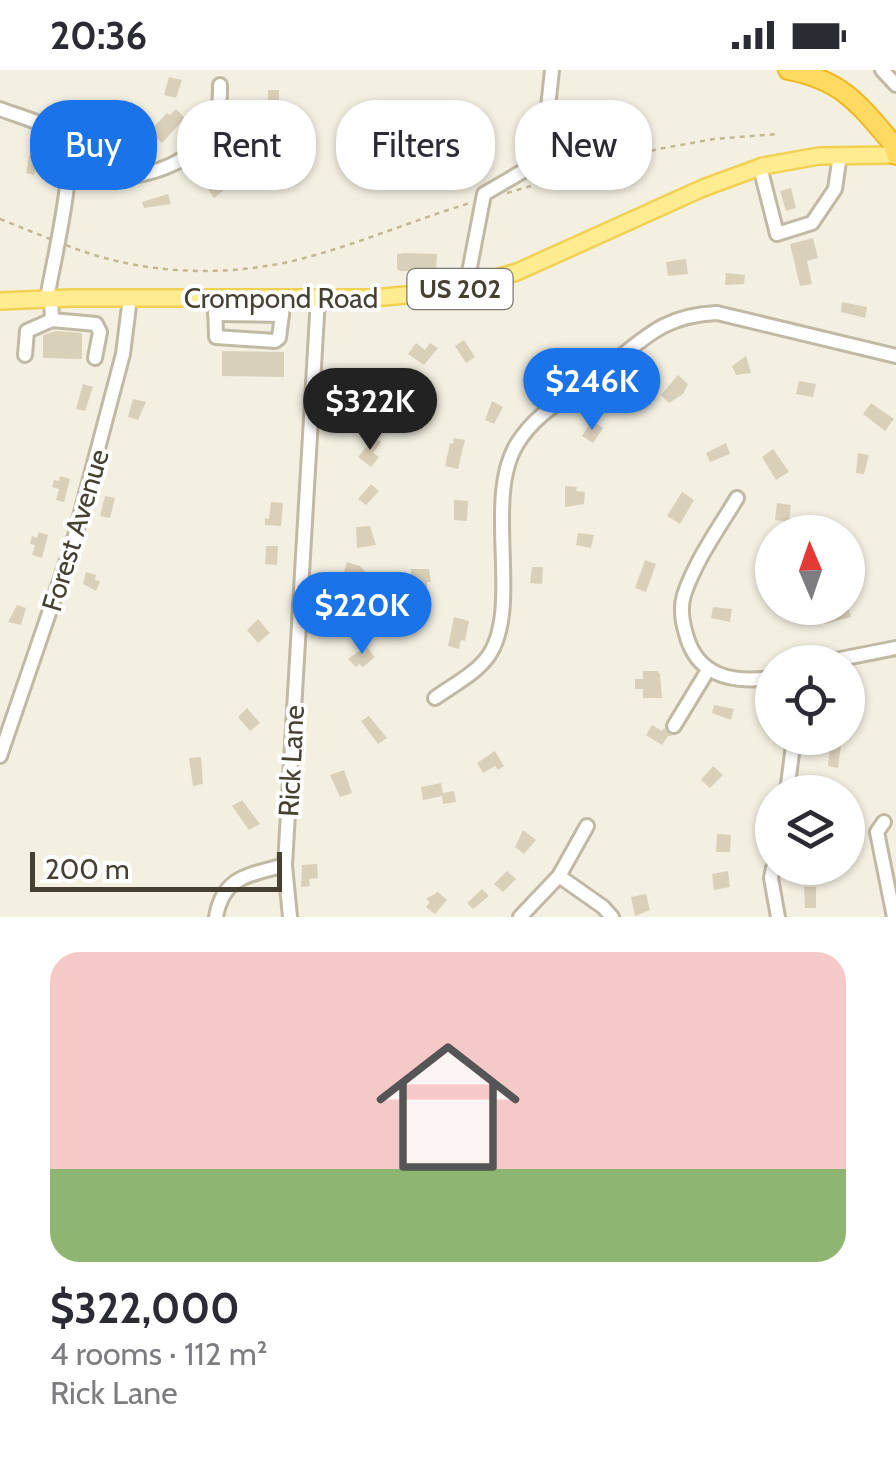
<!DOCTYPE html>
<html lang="en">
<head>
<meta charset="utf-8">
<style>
	body { margin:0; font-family:Cabin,sans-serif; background:#f7f7f7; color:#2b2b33; height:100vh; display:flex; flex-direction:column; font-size:38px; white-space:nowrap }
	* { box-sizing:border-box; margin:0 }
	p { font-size:32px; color:#7c7c81 }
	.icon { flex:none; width:55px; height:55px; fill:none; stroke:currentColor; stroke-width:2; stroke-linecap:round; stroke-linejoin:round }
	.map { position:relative; height:847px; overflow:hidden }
	.sheet { display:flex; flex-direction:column; background:#fff; flex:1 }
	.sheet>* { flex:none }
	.hud { position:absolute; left:30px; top:30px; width:838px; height:90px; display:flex; gap:20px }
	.needle { width:65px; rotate:358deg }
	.tools { position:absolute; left:755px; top:445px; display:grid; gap:20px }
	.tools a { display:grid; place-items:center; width:110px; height:110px; border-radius:50%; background:#fff; box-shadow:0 2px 8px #0004; font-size:50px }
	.scale { position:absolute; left:30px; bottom:25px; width:252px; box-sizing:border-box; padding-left:10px; border:5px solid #464032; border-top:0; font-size:28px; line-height:35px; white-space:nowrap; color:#464032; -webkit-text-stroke:8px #fff; paint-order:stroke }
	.price { position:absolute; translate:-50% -85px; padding:0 22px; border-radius:35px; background:#1a73e8; color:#fff; font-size:32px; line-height:65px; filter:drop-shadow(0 2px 5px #0008) }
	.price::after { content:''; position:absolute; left:50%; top:60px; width:30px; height:22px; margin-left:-15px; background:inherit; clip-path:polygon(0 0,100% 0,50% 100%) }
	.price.on { background:#222; color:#fff }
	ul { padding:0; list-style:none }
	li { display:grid; align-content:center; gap:20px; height:530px; padding:0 50px }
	li span { display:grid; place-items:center; height:310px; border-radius:30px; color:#555 }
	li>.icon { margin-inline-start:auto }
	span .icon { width:180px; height:180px; fill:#fffc; stroke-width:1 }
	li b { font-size:42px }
	.pill { padding:0 35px; border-radius:40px; background:#fff; box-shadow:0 2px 8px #0004; font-size:35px; line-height:90px }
	.pill.on { background:#1a73e8; color:#fff }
	.status { display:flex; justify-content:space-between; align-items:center; height:70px; padding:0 50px; background:#fff; direction:ltr }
	.status svg { height:28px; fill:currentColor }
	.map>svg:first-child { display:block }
	.building { fill:#d9d0b9 }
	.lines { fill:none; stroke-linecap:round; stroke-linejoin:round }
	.minor-casing { stroke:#c0b9a4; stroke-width:18 }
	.major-casing { stroke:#f1d152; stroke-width:20 }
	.highway-casing { stroke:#efb821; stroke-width:22 }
	.path { stroke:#c3b793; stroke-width:2.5; stroke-dasharray:5 5; stroke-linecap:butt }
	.minor { stroke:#fff; stroke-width:12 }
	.major { stroke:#ffeb90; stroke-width:15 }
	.highway { stroke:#ffda62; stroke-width:18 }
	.labels { text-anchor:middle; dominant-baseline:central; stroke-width:8; stroke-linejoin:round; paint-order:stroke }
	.shield { fill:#fff; stroke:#7e7970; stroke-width:2.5 }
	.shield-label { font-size:25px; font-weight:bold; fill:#464032 }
	.street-label { font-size:28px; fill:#464032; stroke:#fff }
</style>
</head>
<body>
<div class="status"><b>20:36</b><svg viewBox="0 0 49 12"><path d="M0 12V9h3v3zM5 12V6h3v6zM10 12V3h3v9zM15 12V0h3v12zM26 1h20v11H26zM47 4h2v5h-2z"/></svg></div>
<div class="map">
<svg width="896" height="847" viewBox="0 0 896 847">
	<rect width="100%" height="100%" fill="#f3f0e2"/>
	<g class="building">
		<path d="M169 7 182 10 176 28 164 25Z"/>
		<rect x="268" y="20" width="11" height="23"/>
		<path d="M95 34 103 37 100 44 103 45 96 61 86 57Z"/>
		<path d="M176 39 185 48 162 73 153 65 157 61 153 58 167 43 170 45Z"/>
		<path d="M366 51 373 74 359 77 354 53Z"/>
		<path d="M265 56 275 61 266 78 257 73Z"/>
		<path d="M139 64 143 78 118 80 116 71Z"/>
		<path d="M31 78 43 81 34 105 26 103Z"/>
		<path d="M219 102 225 111 220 114 224 120 214 128 204 113Z"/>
		<path d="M791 118 796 138 786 141 780 121Z"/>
		<path d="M168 124 171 134 144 138 142 132Z"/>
		<path d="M813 168 818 188 807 191 812 214 800 216 790 174Z"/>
		<path d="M404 183 437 184 436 202 400 201 397 199V184Z"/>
		<path d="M686 189 688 204 668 206 666 192Z"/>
		<path d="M726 203 745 205 744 214 725 215Z"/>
		<path d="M842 232 867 237 865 248 841 242Z"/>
		<path d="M56 261 82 263V289L43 288V265Z"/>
		<path d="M464 270 475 287 466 293 455 276Z"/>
		<path d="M416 273 425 280 430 273 438 278 424 295 408 284Z"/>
		<path d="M222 281 284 282V307L222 306Z"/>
		<path d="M746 286 751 303 736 305 732 296Z"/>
		<path d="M678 305 688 314 683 324 669 333 661 325Z"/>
		<path d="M799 311 816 314 813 327 796 324Z"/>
		<path d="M83 314 93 317 85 341 76 339Z"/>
		<path d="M133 329 146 332 138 350 128 347Z"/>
		<path d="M376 331H388L387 353 375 352Z"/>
		<path d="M492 331 503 337 494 354 485 350Z"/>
		<path d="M871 333 894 349 885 361 863 344Z"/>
		<path d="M595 353 603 358 593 373 582 366 589 355 592 357Z"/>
		<path d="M374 367 381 372 373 383 379 387 371 397 358 387Z"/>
		<path d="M454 368 465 370 458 399 445 396 450 373 453 374Z"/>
		<path d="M726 373 730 384 710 392 706 383Z"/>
		<path d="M773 379 789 402 776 410 762 387Z"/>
		<path d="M858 383 869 385 864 404 856 403Z"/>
		<path d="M60 406 70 409 64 432 56 430 59 419 52 417 54 410 59 411Z"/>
		<path d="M371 414 379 421 366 435 358 429Z"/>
		<path d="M565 416 577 417 576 421 585 422 584 434 565 437Z"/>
		<path d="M682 422 694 430 680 454 667 446Z"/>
		<path d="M105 426 115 428 110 448 100 446Z"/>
		<path d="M454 430 468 431 467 451 454 450Z"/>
		<path d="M271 432 283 433 281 456 265 455V448L269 449Z"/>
		<path d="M777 433 791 435 789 452 775 450Z"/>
		<path d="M370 456 376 475 357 478 356 457Z"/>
		<path d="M39 462 48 465 42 488 32 485 35 475 30 474 32 466 37 468Z"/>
		<path d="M578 463 594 465 591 478 576 475Z"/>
		<path d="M266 476H278L277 495 265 494Z"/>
		<path d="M645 490 656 494 646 522 635 518Z"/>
		<path d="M347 492 360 496 370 507 360 516 344 502Z"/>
		<path d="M532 497H543L542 514 530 513Z"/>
		<path d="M411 499H429L431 512H427V520H416L417 513H411Z"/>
		<path d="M86 502 96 505 95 510 100 511 96 521 83 514Z"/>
		<path d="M364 534 374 546 369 551 366 548 359 555 351 547Z"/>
		<path d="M17 535 26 538 21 555 8 552Z"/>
		<path d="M713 537 732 539 730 552 711 548Z"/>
		<path d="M828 538H848L851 547 824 554 820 540Z"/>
		<path d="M454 547 469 551 465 571 461 570 459 579 448 576Z"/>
		<path d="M258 549 270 563 258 573 247 560Z"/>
		<path d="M366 576 375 587 363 597 359 594 356 597 348 589Z"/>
		<path d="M643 601H657L660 604 662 628H643V619H635V609H643Z"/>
		<path d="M714 635 734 639 731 650 712 643Z"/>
		<path d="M247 638 260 653 250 661 238 647Z"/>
		<path d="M369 646 387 668 378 674 361 651Z"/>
		<path d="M652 655 662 661 664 658 672 666H668L662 675 646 665Z"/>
		<path d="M830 674 841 675 838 698 828 696Z"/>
		<path d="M495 681 504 696 498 700 495 696 483 703 477 693Z"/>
		<path d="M201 687 203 714 193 716 189 688Z"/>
		<path d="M713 696 723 705 710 718 701 710Z"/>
		<path d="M344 700 352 723 340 727 330 705Z"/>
		<path d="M441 713 443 723 454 721 456 732 443 734 442 726 423 730 421 717Z"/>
		<path d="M242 730 260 754 249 760 232 736Z"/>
		<path d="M523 760 536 770 524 784 515 777Z"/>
		<path d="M717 764 731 765 730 782H716Z"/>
		<path d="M317 794 318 808 309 809 310 816 301 817 302 795Z"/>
		<path d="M507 801 516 809 503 822 494 814Z"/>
		<path d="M728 801 730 817 714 820 712 804Z"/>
		<path d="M804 817H816V838H805Z"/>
		<path d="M482 819 489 826 473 839 467 833Z"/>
		<path d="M438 822 447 830 435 844 426 837 430 832 426 829Z"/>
		<path d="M646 824 650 840 635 846 631 827Z"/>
	</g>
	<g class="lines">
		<defs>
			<g id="minor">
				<path d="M882 0 896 15"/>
				<path d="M0 39C15 45 55 56 64 67 80 85 51 201 47 229"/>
				<path d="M760 97 777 164 812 153 835 119 840 85"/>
				<path d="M68 107C136 114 223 99 220 15"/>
				<path d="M466 218 484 124 532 96 540 87 545 66 552 0"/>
				<path d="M215 228 216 267 275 271 279 268 284 228"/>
				<path d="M215 244 282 245"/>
				<path d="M52 250 96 254 100 262 95 288"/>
				<path d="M25 285 27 261 52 250 51 229"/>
				<path d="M737 428C719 458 695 491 684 525 680 538 682 551 686 564 697 607 733 613 772 608"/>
				<path d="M825 592 896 578"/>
				<path d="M435 628C453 615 477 603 489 585 522 536 483 429 517 374 538 339 574 325 604 300 644 269 663 245 717 243L896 286"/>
				<path d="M674 656 708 600"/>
				<path d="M0 686 73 473 123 284 130 228"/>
				<path d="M787 722 794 668"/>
				<path d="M884 752 877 762 894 847"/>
				<path d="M773 798 771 808 778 847"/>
				<path d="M559 806 603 837 612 847"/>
				<path d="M216 847C223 805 251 805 285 795"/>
				<path d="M290 847 285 795 318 228"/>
				<path d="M520 847 559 806 587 756"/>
			</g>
			<path id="major" d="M0 231 71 228H373L449 221 517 202 703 118 763 96 819 86 895 85"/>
			<path id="highway" d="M788 0C842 10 859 34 893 74L896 85"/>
		</defs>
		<use href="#minor" class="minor-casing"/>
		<use href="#major" class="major-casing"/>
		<use href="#highway" class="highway-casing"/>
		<g class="path">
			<path d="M507 123 658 79 714 69 778 64"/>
			<path d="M0 149 50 169"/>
			<path d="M66 175C140 205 225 208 301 189 358 174 414 150 470 133"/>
		</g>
		<use href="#minor" class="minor"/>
		<use href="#major" class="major"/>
		<use href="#highway" class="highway"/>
	</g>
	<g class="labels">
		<rect class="shield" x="407.5" y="199" width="105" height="40" rx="8"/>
		<g class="shield-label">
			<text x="460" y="219">US 202</text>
		</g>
		<g class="street-label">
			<text x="281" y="228">Crompond Road</text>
			<text transform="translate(75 460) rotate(-73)">Forest Avenue</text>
			<text transform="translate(291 691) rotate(-87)">Rick Lane</text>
		</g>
	</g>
</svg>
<div class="tools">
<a><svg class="needle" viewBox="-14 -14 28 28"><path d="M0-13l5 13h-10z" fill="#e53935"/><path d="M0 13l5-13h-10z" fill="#7c7c81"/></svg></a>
<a><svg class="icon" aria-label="locate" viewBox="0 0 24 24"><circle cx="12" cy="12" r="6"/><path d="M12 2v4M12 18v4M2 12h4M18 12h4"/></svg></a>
<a><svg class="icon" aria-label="layers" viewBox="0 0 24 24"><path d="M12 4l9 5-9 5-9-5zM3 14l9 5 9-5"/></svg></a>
</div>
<div class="scale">200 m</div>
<b class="price" style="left:592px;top:363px">$246K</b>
<b class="price on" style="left:370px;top:383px">$322K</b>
<b class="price" style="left:362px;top:587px">$220K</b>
<div class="hud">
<a class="pill on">Buy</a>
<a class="pill">Rent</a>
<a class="pill">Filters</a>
<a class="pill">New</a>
</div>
</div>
<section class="sheet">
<ul>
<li><span style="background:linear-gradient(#f6c9c9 70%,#8fb573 0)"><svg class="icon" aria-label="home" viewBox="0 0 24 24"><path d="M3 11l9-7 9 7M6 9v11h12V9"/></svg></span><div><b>$322,000</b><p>4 rooms · 112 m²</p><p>Rick Lane</p></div></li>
</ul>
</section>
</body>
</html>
